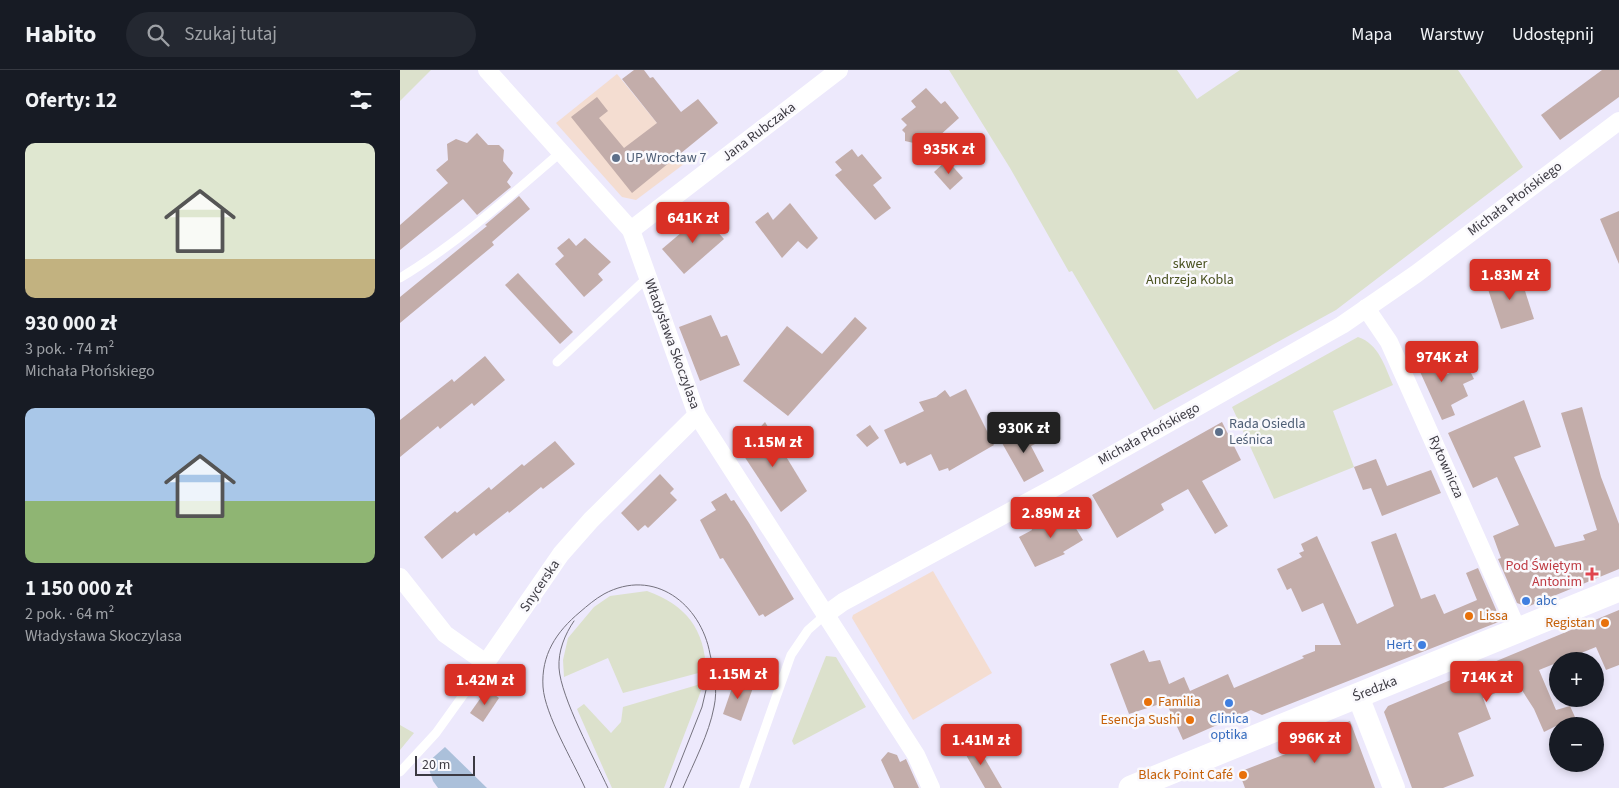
<!DOCTYPE html>
<html lang="pl">
<head>
<meta charset="utf-8">
<style>
	body { margin:0; font-family:"Source Sans 3",sans-serif; background:#242831; color:#f1f3f6; height:100vh; display:flex; flex-direction:column; font-size:19px; white-space:nowrap }
	* { box-sizing:border-box; margin:0 }
	p { font-size:16px; color:#9ea1a6 }
	.icon { flex:none; width:28px; height:28px; fill:none; stroke:currentColor; stroke-width:2; stroke-linecap:round; stroke-linejoin:round }
	.map { position:relative; flex:1; overflow:hidden }
	.panel { display:flex; flex-direction:column; background:#171b24; width:400px }
	.panel>* { flex:none }
	.buttons { position:absolute; left:1149px; top:582px; display:grid; gap:10px }
	.buttons a { display:grid; place-items:center; width:55px; height:55px; border-radius:50%; background:#171b24; box-shadow:0 2px 8px #0003; font-size:25px }
	.scale { position:absolute; left:15px; bottom:12px; width:60px; box-sizing:border-box; padding-left:5px; border:2px solid #3c3a42; border-top:0; font-size:14px; line-height:18px; white-space:nowrap; color:#3c3a42; -webkit-text-stroke:4px #faf9fd; paint-order:stroke }
	.price { position:absolute; translate:-50% -42px; padding:0 11px; border-radius:5px; background:#d93025; color:#fff; font-size:16px; line-height:32px; filter:drop-shadow(0 1px 2px #0008) }
	.price::after { content:''; position:absolute; left:50%; top:30px; width:15px; height:11px; margin-left:-8px; background:inherit; clip-path:polygon(0 0,100% 0,50% 100%) }
	.price.active { background:#222; color:#fff }
	ul { padding:0; list-style:none }
	li { display:grid; align-content:center; gap:10px; height:265px; padding:0 25px }
	li span { display:grid; place-items:center; height:155px; border-radius:10px; color:#555 }
	li>.icon { margin-inline-start:auto }
	span .icon { width:90px; height:90px; fill:#fffc; stroke-width:1 }
	li b { font-size:21px }
	h2 { display:flex; justify-content:space-between; align-items:center; height:60px; padding:0 25px; font-size:21px }
	header { display:flex; align-items:center; gap:30px; box-sizing:border-box; height:70px; padding:0 25px; background:#171b24; border-bottom:1px solid #363941 }
	header strong { font-size:24px }
	nav { display:flex; gap:28px; margin-inline-start:auto; font-size:18px }
	.search { width:350px; height:45px; background:#242831; display:flex; align-items:center; gap:12px; box-sizing:border-box; padding:0 18px; border-radius:28px; color:#9ea1a6; font-size:19px }
	main { display:flex; flex:1; min-height:0 }
	.map>svg:first-child { display:block }
	.commercial { fill:#f4ddd1 }
	.green { fill:#dce1cc }
	.water { fill:#abc0da }
	.building { fill:#c3adaa }
	.lines { fill:none; stroke-linecap:round; stroke-linejoin:round }
	.service { stroke:#fff; stroke-width:9 }
	.minor { stroke:#fff; stroke-width:18 }
	.tertiary { stroke:#fff; stroke-width:22 }
	.secondary { stroke:#fff; stroke-width:25 }
	.tram { stroke:#75727e; stroke-width:1 }
	.service-dot { fill:#5c6f8a; stroke:#faf9fd; stroke-width:2 }
	.health-dot { fill:#e0444e; stroke:#faf9fd; stroke-width:2 }
	.shop-dot { fill:#3f7fe0; stroke:#faf9fd; stroke-width:2 }
	.food-dot { fill:#e8710a; stroke:#faf9fd; stroke-width:2 }
	.labels { text-anchor:middle; dominant-baseline:central; stroke-width:5; stroke-linejoin:round; paint-order:stroke }
	.street-label { font-size:14px; fill:#3c3a42; stroke:#faf9fd }
	.service-label { font-size:14px; fill:#4e5e75; stroke:#faf9fd; text-anchor:start }
	.park-label { font-size:14px; fill:#49511f; stroke:#faf9fd }
	.health-label { font-size:14px; fill:#be3a42; stroke:#faf9fd; text-anchor:end }
	.shop-label { font-size:14px; fill:#366cbe; stroke:#faf9fd; text-anchor:start }
	.food-label { font-size:14px; fill:#c56008; stroke:#faf9fd; text-anchor:end }
</style>
</head>
<body>
<header>
<strong>Habito</strong>
<div class="search"><svg class="icon" aria-label="search" viewBox="0 0 24 24"><circle cx="10" cy="10" r="6"/><path d="M15 15l6 6"/></svg>Szukaj tutaj</div>
<nav><a>Mapa</a><a>Warstwy</a><a>Udostępnij</a></nav>
</header>
<main>
<section class="panel">
<h2>Oferty: 12<svg class="icon" aria-label="filters" viewBox="0 0 24 24"><path d="M4 7h16M4 17h16"/><circle cx="9" cy="7" r="2"/><circle cx="15" cy="17" r="2"/></svg></h2>
<ul>
<li><span style="background:linear-gradient(#dfe7d0 75%,#c2b280 0)"><svg class="icon" aria-label="home" viewBox="0 0 24 24"><path d="M3 11l9-7 9 7M6 9v11h12V9"/></svg></span><div><b>930 000 zł</b><p>3 pok. · 74 m²</p><p>Michała Płońskiego</p></div></li>
<li><span style="background:linear-gradient(#a9c7e8 60%,#8fb573 0)"><svg class="icon" aria-label="home" viewBox="0 0 24 24"><path d="M3 11l9-7 9 7M6 9v11h12V9"/></svg></span><div><b>1 150 000 zł</b><p>2 pok. · 64 m²</p><p>Władysława Skoczylasa</p></div></li>
</ul>
</section>
<div class="map">
<svg width="1219" height="718" viewBox="0 0 1219 718">
	<rect width="100%" height="100%" fill="#ede9fc"/>
	<g class="commercial">
		<path d="M217 4 288 91 236 130 222 127 156 53Z"/>
		<path d="M533 501 592 603 513 650 452 548 453 545Z"/>
	</g>
	<g class="green">
		<path d="M0 0H31L0 31Z"/>
		<path d="M549 0H777L797 29 840 0H1058L1123 97 936 240 754 340 672 201 669 202 610 98Z"/>
		<path d="M958 267C979 274 985 297 993 315L933 341 954 397 874 429 832 337Z"/>
		<path d="M247 521C286 535 305 559 306 601L223 623 208 588 164 607 163 590 168 568 194 537 210 526Z"/>
		<path d="M426 586 436 587 466 637 394 675 392 671Z"/>
		<path d="M304 613 264 718H212L177 639 184 634 211 663 221 652 223 637Z"/>
		<path d="M0 655 14 663 0 680Z"/>
	</g>
	<path class="water" d="M45 677 87 718H38L33 711 27 693Z"/>
	<g class="building">
		<path d="M234 0H244L250 8 253 7 281 42 298 29 318 53 232 123 171 47 197 27 208 41 199 48 224 78 257 53 222 9Z"/>
		<path d="M1202 0H1219V27L1160 70 1141 45Z"/>
		<path d="M526 18 541 34 545 31 559 48 527 77 521 71 518 74 505 71V63L502 60 507 55 501 49 516 37 511 31Z"/>
		<path d="M77 63 88 75H99L104 80 103 91 113 103 107 112 111 117 77 145 63 129 0 180V155L48 113 36 100 48 90 47 74 56 69 67 73Z"/>
		<path d="M452 79 458 87 462 84 482 108 473 115 491 138 475 150 435 105 442 100 435 92Z"/>
		<path d="M547 90 563 108 550 120 534 102Z"/>
		<path d="M119 126 130 139 92 172 94 175 0 253V227L87 156 85 155Z"/>
		<path d="M390 133 418 168 407 179 398 171 382 188 355 152 368 142 373 150Z"/>
		<path d="M1219 141V194L1200 149Z"/>
		<path d="M302 145 324 169 284 204 262 179Z"/>
		<path d="M169 168 176 176 185 168 211 192 198 204 203 210 184 227 155 194 164 186 157 178Z"/>
		<path d="M1119 202 1134 249 1101 259 1086 213Z"/>
		<path d="M118 203 173 262 160 274 105 215Z"/>
		<path d="M311 245 321 267 327 265 340 295 300 311 279 257Z"/>
		<path d="M455 247 467 258 388 346 343 311 387 256 422 284Z"/>
		<path d="M1026 276 1039 308 1067 295 1074 309 1063 314 1068 326 1051 335 1055 345 1042 350 1011 282Z"/>
		<path d="M85 286 105 310 74 336 72 333 40 359 38 356 0 387V350L52 309 54 312Z"/>
		<path d="M566 319 594 375 549 401 548 398 539 401 531 384 507 396 505 392 500 394 484 360 524 341 519 332 536 327 545 320 550 327Z"/>
		<path d="M1124 330 1141 377 1114 387 1155 477 1185 470 1183 465 1197 460 1161 343 1182 337 1201 407 1219 454V499L1127 537 1117 533 1098 489 1101 488 1093 466 1119 455 1097 407 1073 418 1048 363Z"/>
		<path d="M365 352 407 421 381 442 340 380Z"/>
		<path d="M822 352 841 390 802 411 828 456 815 464 788 419 761 434 764 440 717 468 692 425Z"/>
		<path d="M470 355 479 368 467 377 456 365Z"/>
		<path d="M631 358 639 372 631 376 644 401 624 412 602 373Z"/>
		<path d="M155 371 175 394 143 419 141 417 109 443 108 441 76 466 74 463 42 489 24 467 55 441 57 443 89 417 91 420 122 394 124 396Z"/>
		<path d="M976 389 987 416 1031 400 1041 423 982 446 971 418 963 420 954 397Z"/>
		<path d="M260 404 274 419 270 423 277 430 248 458 245 455 238 461 221 443Z"/>
		<path d="M326 423 331 431 334 430 349 453 394 529 365 547 363 544 359 546 323 488 320 489 300 450 316 440 311 432Z"/>
		<path d="M666 442 683 470 663 482 665 484 635 497 619 467 632 460 631 457Z"/>
		<path d="M996 463 1021 529 1035 524 1044 544 1077 530 1066 503 1078 498 1101 551 862 645 851 640 783 670 766 632 729 644 710 594 744 580 749 592 760 590 769 614 784 607 790 621 828 604 834 618 904 588 902 586 915 581V575H941L923 533 902 542 891 518 887 520 877 499 902 487 899 483 904 481 901 474 917 466 957 554 994 536 971 472Z"/>
		<path d="M1219 540V595L1206 600 1196 577 1139 600 1156 640 1170 636 1179 656H1156L1144 662 1134 639 1118 614 1083 628 1091 649 1058 663 1074 706 1043 718H1012L984 642 988 636Z"/>
		<path d="M335 609 354 615 341 651 323 644Z"/>
		<path d="M87 619 99 628 83 652 70 643Z"/>
		<path d="M950 651 975 718H845L839 702 896 680 894 673Z"/>
		<path d="M574 670 602 718H585L562 678Z"/>
		<path d="M488 682 497 685 500 692 506 689 519 718H494L481 690Z"/>
	</g>
	<g class="lines">
		<g class="service">
			<path d="M0 208C58 173 110 126 161 82"/>
			<path d="M157 292 248 207"/>
			<path d="M0 702 36 663 79 603"/>
			<path d="M344 718 391 585 408 560 425 545"/>
		</g>
		<g class="minor">
			<path d="M87 0 231 160 297 345 516 685 531 718"/>
			<path d="M231 160 439 0"/>
			<path d="M966 238 989 272 1118 561"/>
			<path d="M0 507 45 564 86 593"/>
			<path d="M425 545 443 532 661 414 942 255 1016 204 1219 51"/>
			<path d="M79 603 161 484 191 450 297 345"/>
		</g>
		<path class="tertiary" d="M958 626 994 718"/>
		<path class="secondary" d="M731 718 1219 519"/>
		<g class="tram">
			<path d="M174 551C165 564 158 581 159 598 161 628 194 688 208 718"/>
			<path d="M185 718C173 691 145 645 143 617 141 585 156 562 180 542 187 536 195 529 204 524 254 497 301 534 310 584 314 601 318 619 314 637 309 664 294 692 283 718"/>
			<path d="M270 718 302 637 310 603"/>
		</g>
	</g>
	<g class="service-dot">
		<circle cx="216" cy="88" r="5"/>
		<circle cx="819" cy="362" r="5"/>
	</g>
	<path class="health-dot" d="M1189.5 496.5h5v5h5v5h-5v5h-5v-5h-5v-5h5z"/>
	<g class="shop-dot">
		<circle cx="1126" cy="531" r="5"/>
		<circle cx="1022" cy="575" r="5"/>
		<circle cx="829" cy="633" r="5"/>
	</g>
	<g class="food-dot">
		<circle cx="1069" cy="546" r="5"/>
		<circle cx="1205" cy="553" r="5"/>
		<circle cx="748" cy="632" r="5"/>
		<circle cx="790" cy="650" r="5"/>
		<circle cx="843" cy="705" r="5"/>
	</g>
	<g class="labels">
		<g class="street-label">
			<text transform="translate(359 62) rotate(-37)">Jana Rubczaka</text>
			<text transform="translate(1115 129) rotate(-37)">Michała Płońskiego</text>
			<text transform="translate(272 274) rotate(70)">Władysława Skoczylasa</text>
			<text transform="translate(749 364) rotate(-29)">Michała Płońskiego</text>
			<text transform="translate(1046 397) rotate(66)">Rytownicza</text>
			<text transform="translate(140 516) rotate(-56)">Snycerska</text>
			<text transform="translate(975 619) rotate(-22)">Średzka</text>
		</g>
		<g class="service-label">
			<text x="226" y="88">UP Wrocław 7</text>
			<text x="829" y="354">Rada Osiedla<tspan x="829" dy="16">Leśnica</tspan></text>
		</g>
		<g class="park-label">
			<text x="790" y="194">skwer<tspan x="790" dy="16">Andrzeja Kobla</tspan></text>
		</g>
		<g class="health-label">
			<text x="1182" y="496">Pod Świętym<tspan x="1182" dy="16">Antonim</tspan></text>
		</g>
		<g class="shop-label">
			<text x="1136" y="531">abc</text>
			<text x="1012" y="575" text-anchor="end">Hert</text>
			<text x="829" y="649" text-anchor="middle">Clinica<tspan x="829" dy="16">optika</tspan></text>
		</g>
		<g class="food-label">
			<text x="1079" y="546" text-anchor="start">Lissa</text>
			<text x="1195" y="553">Registan</text>
			<text x="758" y="632" text-anchor="start">Familia</text>
			<text x="780" y="650">Esencja Sushi</text>
			<text x="833" y="705">Black Point Café</text>
		</g>
	</g>
</svg>
<div class="buttons">
<a>+</a>
<a>−</a>
</div>
<div class="scale">20 m</div>
<b class="price" style="left:549px;top:105px">935K zł</b>
<b class="price" style="left:293px;top:174px">641K zł</b>
<b class="price" style="left:1110px;top:231px">1.83M zł</b>
<b class="price" style="left:1042px;top:313px">974K zł</b>
<b class="price active" style="left:624px;top:384px">930K zł</b>
<b class="price" style="left:373px;top:398px">1.15M zł</b>
<b class="price" style="left:651px;top:469px">2.89M zł</b>
<b class="price" style="left:338px;top:630px">1.15M zł</b>
<b class="price" style="left:1087px;top:633px">714K zł</b>
<b class="price" style="left:85px;top:636px">1.42M zł</b>
<b class="price" style="left:915px;top:694px">996K zł</b>
<b class="price" style="left:581px;top:696px">1.41M zł</b>
</div>
</main>
</body>
</html>
